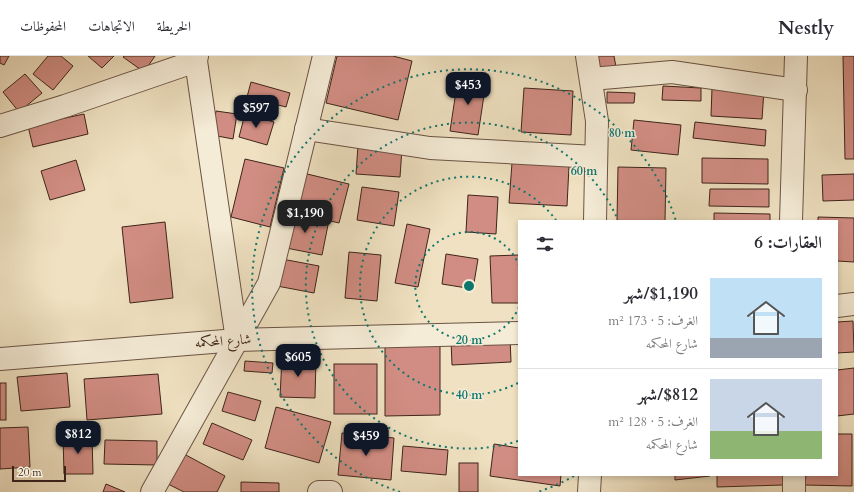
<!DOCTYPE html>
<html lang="ar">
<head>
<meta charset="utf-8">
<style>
	body { margin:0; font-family:Cardo,Amiri,serif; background:#f2f2f3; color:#2b2b33; direction:rtl; height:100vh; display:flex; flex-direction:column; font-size:15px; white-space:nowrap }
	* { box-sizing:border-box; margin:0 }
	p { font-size:13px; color:#7c7c81 }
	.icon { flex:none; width:22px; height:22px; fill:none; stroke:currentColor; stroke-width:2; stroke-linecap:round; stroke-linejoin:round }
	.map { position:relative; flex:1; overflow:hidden; direction:ltr }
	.sheet { position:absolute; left:518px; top:164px; width:320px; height:256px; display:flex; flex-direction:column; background:#fff; border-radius:0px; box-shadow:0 2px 6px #0003; direction:rtl }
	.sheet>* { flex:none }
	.scale { position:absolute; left:12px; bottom:10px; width:54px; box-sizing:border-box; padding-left:4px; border:2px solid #3f241a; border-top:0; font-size:11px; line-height:14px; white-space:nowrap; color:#3f241a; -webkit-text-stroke:3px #f5ecd7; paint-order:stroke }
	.price { position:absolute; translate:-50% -34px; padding:0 9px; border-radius:8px; background:#111827; color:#fff; font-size:13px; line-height:26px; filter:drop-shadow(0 1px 2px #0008) }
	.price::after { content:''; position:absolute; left:50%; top:24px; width:12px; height:9px; margin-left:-6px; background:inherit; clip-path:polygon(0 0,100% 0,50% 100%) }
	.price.on { background:#222; color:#fff }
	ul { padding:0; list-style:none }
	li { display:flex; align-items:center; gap:12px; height:100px; padding:0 16px }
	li+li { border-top:1px solid #e1e1e2 }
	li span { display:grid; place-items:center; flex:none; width:112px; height:80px; border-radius:0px; color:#555 }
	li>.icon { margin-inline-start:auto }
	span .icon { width:48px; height:48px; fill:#fffc; stroke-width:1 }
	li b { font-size:17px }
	h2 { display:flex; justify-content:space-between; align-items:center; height:48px; padding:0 16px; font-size:17px }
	header { display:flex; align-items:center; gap:24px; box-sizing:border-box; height:56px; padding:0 20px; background:#fff; border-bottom:1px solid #e1e1e2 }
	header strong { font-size:19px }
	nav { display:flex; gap:22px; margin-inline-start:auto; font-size:14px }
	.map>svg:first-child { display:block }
	.building { fill:#d18d83; stroke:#3f241a }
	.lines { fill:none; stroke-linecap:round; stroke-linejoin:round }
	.street-casing { stroke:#6b5344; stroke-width:24 }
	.street { stroke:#f5ecd7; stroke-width:22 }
	.ring { fill:none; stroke:#0f766e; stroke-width:2; stroke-dasharray:2 4 }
	.labels { text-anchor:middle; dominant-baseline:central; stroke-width:3; stroke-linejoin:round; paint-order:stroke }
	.street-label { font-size:14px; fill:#3f241a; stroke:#f5ecd7 }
	.centre { fill:#0f766e; stroke:#f5ecd7; stroke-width:2 }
	.ring-label { font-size:12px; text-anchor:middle; font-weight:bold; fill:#0f766e; stroke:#f5ecd7; stroke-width:3; stroke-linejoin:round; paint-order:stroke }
</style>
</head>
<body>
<header>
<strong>Nestly</strong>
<nav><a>الخريطة</a><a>الاتجاهات</a><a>المحفوظات</a></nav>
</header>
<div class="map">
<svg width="854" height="436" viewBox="0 0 854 436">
	<rect width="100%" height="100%" fill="#efe1c1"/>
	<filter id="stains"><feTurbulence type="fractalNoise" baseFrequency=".005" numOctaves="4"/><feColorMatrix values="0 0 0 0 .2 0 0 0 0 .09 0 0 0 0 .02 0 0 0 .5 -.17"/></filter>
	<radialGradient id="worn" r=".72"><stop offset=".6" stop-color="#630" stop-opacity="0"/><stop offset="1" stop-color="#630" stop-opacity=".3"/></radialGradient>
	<g class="building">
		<path d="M0 0H9L4 9 0 7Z"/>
		<path d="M48 0H61L73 10 53 34 33 18Z"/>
		<path d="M88 0H114L102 12Z"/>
		<path d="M124 0H155L144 16 123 1Z"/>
		<path d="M337 0H393L412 5 398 64 326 47Z"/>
		<path d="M595 0H614L616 11 597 14Z"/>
		<path d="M843 0H854V103H845Z"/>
		<path d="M25 18 42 37 19 56 3 36Z"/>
		<path d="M458 22 486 26 478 79 450 75Z"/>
		<path d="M251 26 290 37 286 51 247 41Z"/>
		<path d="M663 30 701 32V45L662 44Z"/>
		<path d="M524 32 573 35 571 79 521 76Z"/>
		<path d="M712 32 764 34 762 63 711 60Z"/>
		<path d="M607 36 635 37 634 47H607Z"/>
		<path d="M216 55 237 58 233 83 212 79Z"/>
		<path d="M84 58 88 78 33 91 28 70Z"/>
		<path d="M245 58 274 66 267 89 239 81Z"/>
		<path d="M634 64 681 69 678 99 631 94Z"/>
		<path d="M695 66 766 74 765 90 693 82Z"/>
		<path d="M358 89 402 92 400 121 356 118Z"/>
		<path d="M702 102 768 103V128L702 127Z"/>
		<path d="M245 103 284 112 270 171 231 161Z"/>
		<path d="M76 104 85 134 50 144 41 115Z"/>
		<path d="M512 107 569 110 567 150 509 147Z"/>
		<path d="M618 111 666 112 665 165H617Z"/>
		<path d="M303 117 349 128 339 167 293 156Z"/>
		<path d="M854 118V144L823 145 822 119Z"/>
		<path d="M362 131 399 136 394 170 357 164Z"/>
		<path d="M710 133H769V151L709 150Z"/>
		<path d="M468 139 498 141 496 178 466 176Z"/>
		<path d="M288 156 329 164 322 199 281 191Z"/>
		<path d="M714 157 770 158V165H714Z"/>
		<path d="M818 161 854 162V206L837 205V165H818Z"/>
		<path d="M165 166 173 242 130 247 122 171Z"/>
		<path d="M407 168 430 173 418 231 395 227Z"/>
		<path d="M349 196 381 199 377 245 345 242Z"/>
		<path d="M446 198 478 203 473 233 442 228Z"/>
		<path d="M519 199V247H492L490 200Z"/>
		<path d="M282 203 319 210 314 237 277 230Z"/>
		<path d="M853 265 854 296 837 297V266Z"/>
		<path d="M510 281 511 306 452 309 451 284Z"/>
		<path d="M385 287H440V359L385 360Z"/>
		<path d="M282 301 316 303 315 342 280 341Z"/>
		<path d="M245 305 273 307 272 317 244 315Z"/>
		<rect x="334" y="308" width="43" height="50"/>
		<path d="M854 312V358L837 360V314Z"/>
		<path d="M67 317 70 351 21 355 17 321Z"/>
		<path d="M158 318 162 358 87 364 84 323Z"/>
		<rect x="0" y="327" width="6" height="37"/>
		<path d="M228 336 261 345 255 365 222 355Z"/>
		<path d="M276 351 331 366 319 407 265 392Z"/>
		<path d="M212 367 252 384 243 404 203 388Z"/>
		<path d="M28 371 30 411 0 413V372Z"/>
		<path d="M342 377 394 382 391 424 338 419Z"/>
		<path d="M837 378H852V430L805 429 806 419H837Z"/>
		<path d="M63 380H92L93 418H64Z"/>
		<path d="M105 384 157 385V409L104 408Z"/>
		<path d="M494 388 519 392V419H561L560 430 490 420Z"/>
		<path d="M403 390 448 394 446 419 401 415Z"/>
		<path d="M184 398 225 420 217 436H184L168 428Z"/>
		<rect x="459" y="407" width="19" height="29"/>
		<path d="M675 419H709L710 420 675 424Z"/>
		<path d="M717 419H783V429L717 431Z"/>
		<path d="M241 426 279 427V436H241Z"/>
		<path d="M106 428 125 436H103Z"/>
	</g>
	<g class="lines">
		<defs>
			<g id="street">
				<path d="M197 0 196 5 237 284"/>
				<path d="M587 0 597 65 595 165"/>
				<path d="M591 23 672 16 796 34"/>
				<path d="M0 70 65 50 196 5"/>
				<path d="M306 73 430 92 596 101"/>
				<path d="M791 165 796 0"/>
				<path d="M837 250 854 248"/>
				<path d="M0 303 237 284 519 277"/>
				<path d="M794 419V436"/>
				<path d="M152 436 269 227 324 0"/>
				<path d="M319 436H331"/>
				<path d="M589 436 590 419"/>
			</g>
		</defs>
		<use href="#street" class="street-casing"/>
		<use href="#street" class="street"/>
	</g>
	<g class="ring">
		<path d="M519 251A54 54 0 1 1 519 209"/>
		<path d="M518 327A109 109 0 1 1 556 164"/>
		<path d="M518 385A163 163 0 1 1 618 164"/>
		<path d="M574 420A217 217 0 0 1 538 436M400 436A217 217 0 1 1 676 165"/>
	</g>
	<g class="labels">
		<g class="street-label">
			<text transform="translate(223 285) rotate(-4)">شارع المحكمه</text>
		</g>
	</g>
	<circle cx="469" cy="230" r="6" class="centre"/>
	<g class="ring-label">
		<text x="622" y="81">80 m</text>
		<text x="584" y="119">60 m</text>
		<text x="469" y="288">20 m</text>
		<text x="469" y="343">40 m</text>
	</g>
	<rect width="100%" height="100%" filter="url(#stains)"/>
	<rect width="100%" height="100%" fill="url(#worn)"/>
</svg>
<div class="scale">20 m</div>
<b class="price" style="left:468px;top:50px">$453</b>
<b class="price" style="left:256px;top:73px">$597</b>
<b class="price on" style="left:305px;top:178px">$1,190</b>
<b class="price" style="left:298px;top:322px">$605</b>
<b class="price" style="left:78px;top:399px">$812</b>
<b class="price" style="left:366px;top:401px">$459</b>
<section class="sheet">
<h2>العقارات: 6<svg class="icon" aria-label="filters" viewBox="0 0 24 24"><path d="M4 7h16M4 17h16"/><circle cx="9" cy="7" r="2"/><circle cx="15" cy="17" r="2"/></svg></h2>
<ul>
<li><span style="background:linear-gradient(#bfe0f5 75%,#9aa5b1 0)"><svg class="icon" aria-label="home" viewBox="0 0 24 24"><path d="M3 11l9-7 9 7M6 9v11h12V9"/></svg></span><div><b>$1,190/شهر</b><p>الغرف: 5 · 173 m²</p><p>شارع المحكمه</p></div></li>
<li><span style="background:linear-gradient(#c9d6e8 65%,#8fb573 0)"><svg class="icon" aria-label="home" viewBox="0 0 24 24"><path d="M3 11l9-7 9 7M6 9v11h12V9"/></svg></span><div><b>$812/شهر</b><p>الغرف: 5 · 128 m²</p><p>شارع المحكمه</p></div></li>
</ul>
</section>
</div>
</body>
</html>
